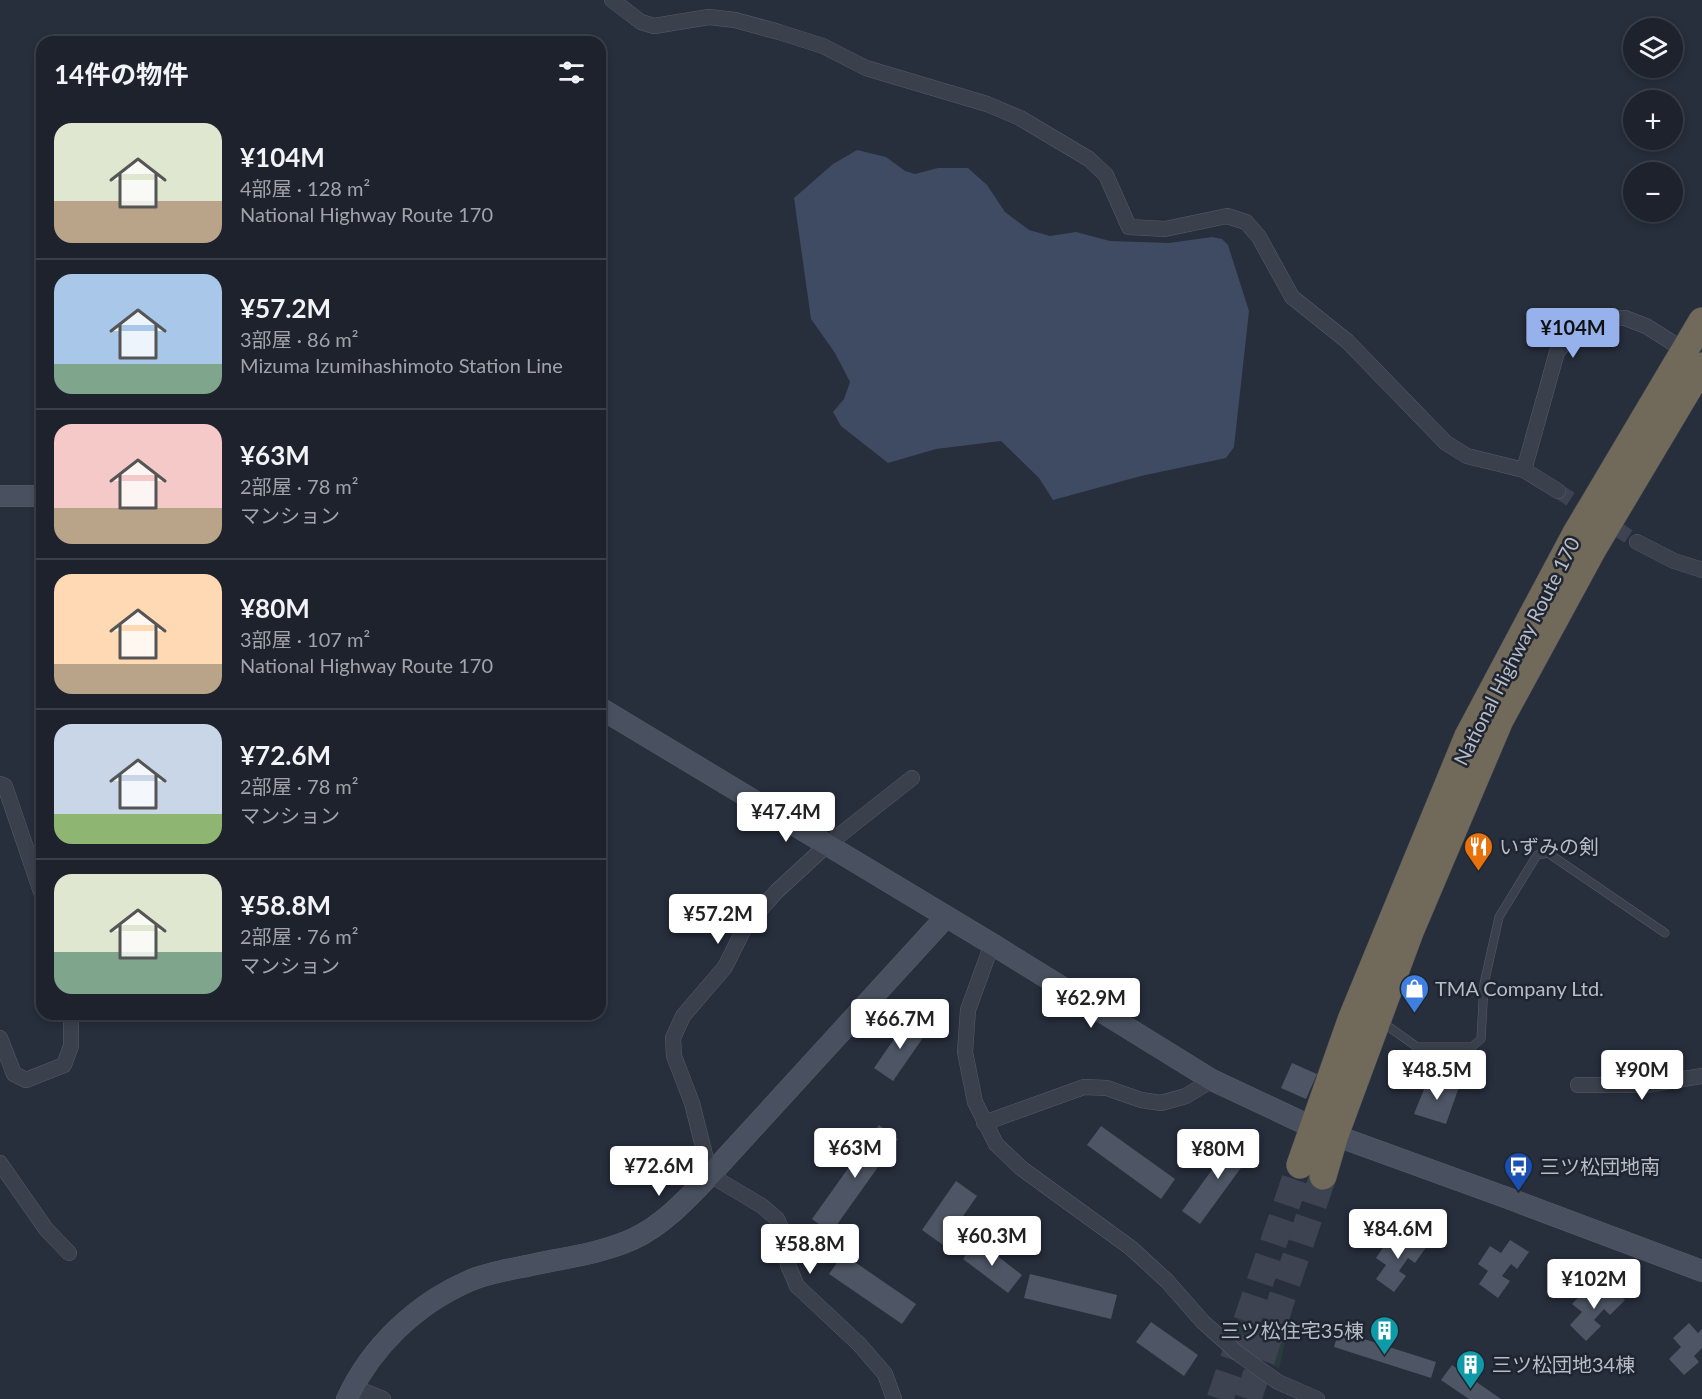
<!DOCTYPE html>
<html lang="ja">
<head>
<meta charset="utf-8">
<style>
	body { margin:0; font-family:Lato,"Noto Sans JP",sans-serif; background:#252a35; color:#f1f3f6; height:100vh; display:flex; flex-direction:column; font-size:22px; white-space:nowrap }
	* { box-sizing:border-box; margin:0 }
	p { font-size:20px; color:#a0a4aa }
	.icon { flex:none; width:33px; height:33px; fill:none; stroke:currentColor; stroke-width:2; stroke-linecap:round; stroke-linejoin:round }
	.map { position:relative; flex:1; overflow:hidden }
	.side { position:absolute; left:36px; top:36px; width:570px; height:984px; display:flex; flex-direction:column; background:#1d222d; border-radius:18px; box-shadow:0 3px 9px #0003,0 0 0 2px #3b3f49 }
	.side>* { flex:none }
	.buttons { position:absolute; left:1623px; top:18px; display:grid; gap:12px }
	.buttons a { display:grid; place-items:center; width:60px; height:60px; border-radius:50%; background:#1d222d; box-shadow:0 3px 9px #0003,0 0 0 2px #3b3f49; font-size:30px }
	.price { position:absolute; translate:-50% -51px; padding:0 14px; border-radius:6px; background:#fff; color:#222; font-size:20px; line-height:39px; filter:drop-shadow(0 2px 3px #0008) }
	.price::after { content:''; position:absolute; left:50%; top:36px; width:18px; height:14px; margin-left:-9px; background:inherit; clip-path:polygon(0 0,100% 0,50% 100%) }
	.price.selected { background:#96b1ec; color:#111 }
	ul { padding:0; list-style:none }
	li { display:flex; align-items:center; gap:18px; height:150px; padding:0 18px }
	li+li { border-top:2px solid #3b3f49 }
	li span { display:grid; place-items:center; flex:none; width:168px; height:120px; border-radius:18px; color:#555 }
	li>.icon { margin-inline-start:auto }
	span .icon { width:72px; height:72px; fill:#fffc; stroke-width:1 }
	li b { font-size:26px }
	h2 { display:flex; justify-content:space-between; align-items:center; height:72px; padding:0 18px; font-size:26px }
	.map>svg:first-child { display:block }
	.green { fill:#2a3b3e }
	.water { fill:#3f4b63 }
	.building { fill:#4e5665 }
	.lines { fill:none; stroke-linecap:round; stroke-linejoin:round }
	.street-tunnel { stroke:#3d4351; stroke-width:15; stroke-dasharray:15 8; stroke-linecap:butt }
	.highway-tunnel { stroke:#3d4351; stroke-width:27; stroke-dasharray:27 14; stroke-linecap:butt }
	.lane-casing { stroke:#565c67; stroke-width:9 }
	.street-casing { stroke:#565c67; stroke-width:16 }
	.secondary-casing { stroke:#565c67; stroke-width:22 }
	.highway-casing { stroke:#434954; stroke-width:28 }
	.lane { stroke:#3b414c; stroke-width:8 }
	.street { stroke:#3b414c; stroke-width:15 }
	.secondary { stroke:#49505f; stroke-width:21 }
	.highway { stroke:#716959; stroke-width:27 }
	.labels { text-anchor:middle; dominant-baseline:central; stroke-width:5; stroke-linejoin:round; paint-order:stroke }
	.street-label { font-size:20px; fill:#b7bcc7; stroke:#202631 }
	.poi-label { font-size:20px; fill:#b7bcc7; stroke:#202631; text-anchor:start }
</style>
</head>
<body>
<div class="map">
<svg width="1702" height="1399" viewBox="0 0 1702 1399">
	<rect width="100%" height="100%" fill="#272e3c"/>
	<path class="green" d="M1254 1295 1293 1308 1279 1369 1255 1354 1227 1328 1242 1316Z"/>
	<path class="water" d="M857 150 886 157 905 171 915 174 938 168H968L987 185 1005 212 1029 230 1050 236 1076 232 1110 241 1169 243 1212 237 1222 239 1228 245 1249 311 1234 447 1226 458 1141 476 1053 500 1039 478 1001 441 936 449 888 463 841 426 833 412 844 399 850 382 835 353 811 319 794 198 833 164Z"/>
	<g class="building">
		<path d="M908 1019 927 1032 893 1081 874 1068Z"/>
		<path d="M1292 1063 1317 1074 1306 1099 1281 1088Z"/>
		<path d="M1429 1077 1459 1087 1446 1124 1414 1114Z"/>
		<path d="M879 1125 898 1139 831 1233 812 1219Z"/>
		<path d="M1101 1126 1175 1179 1161 1199 1087 1145Z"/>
		<path d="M1236 1137 1254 1150 1200 1224 1182 1211Z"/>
		<path d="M956 1181 977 1196 943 1245 922 1230Z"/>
		<path d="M1409 1233 1427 1246 1415 1263 1408 1258 1399 1271 1406 1276 1394 1292 1376 1279 1386 1265 1376 1258 1388 1240 1399 1247Z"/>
		<path d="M977 1240 1022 1275 1008 1293 963 1259Z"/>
		<path d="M1510 1240 1529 1252 1517 1269 1511 1264 1502 1276 1510 1281 1498 1298 1479 1284 1488 1271 1478 1264 1490 1246 1501 1253Z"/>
		<path d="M843 1254 916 1304 902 1324 829 1274Z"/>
		<path d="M1030 1274 1117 1295 1111 1319 1024 1298Z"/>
		<path d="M1608 1285 1625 1300 1610 1315 1604 1309 1594 1320 1601 1326 1586 1341 1570 1325 1582 1312 1572 1304 1587 1288 1597 1297Z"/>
		<path d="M1151 1322 1198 1355 1184 1376 1136 1342Z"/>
		<path d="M1689 1323 1698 1333 1702 1329V1348L1694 1356 1699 1362 1684 1375 1669 1359 1681 1347 1673 1338Z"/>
		<path d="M1339 1331 1436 1362 1431 1378 1334 1347Z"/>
		<path d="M1452 1365 1501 1399H1469L1441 1380Z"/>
	</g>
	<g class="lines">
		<path class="street-tunnel" d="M1558 491 1637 542"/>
		<g class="highway-tunnel">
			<path d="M1220 1399 1300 1165"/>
			<path d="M1248 1399 1323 1176"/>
		</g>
		<defs>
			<path id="lane" d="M1382 1022 1417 1047H1472L1481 1039 1484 984 1499 917 1537 855 1548 853 1665 933"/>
			<g id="street">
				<path d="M612 0 641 22 654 26 709 17 735 20 779 32 823 46 866 68 987 104 1020 118 1089 159 1106 175 1129 227 1165 229 1227 216 1246 222 1259 237 1292 297 1347 341 1446 443 1467 456 1524 470 1558 491"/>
				<path d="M1524 470 1557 352 1573 333 1588 322 1606 318H1625L1646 326 1684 350"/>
				<path d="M1637 542 1674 561 1702 570"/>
				<path d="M0 784 5 786 42 895"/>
				<path d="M992 944 968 1010 965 1052 975 1102 996 1144 1021 1168 1131 1248 1167 1281 1203 1322 1240 1355 1278 1382 1317 1399"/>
				<path d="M0 1038 14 1074 26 1080 64 1065 71 1046V1014"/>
				<path d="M1578 1085H1647L1702 1076"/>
				<path d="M984 1123 1084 1087 1107 1088 1141 1100 1161 1103 1186 1096 1212 1080"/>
				<path d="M0 1163 46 1229 69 1253"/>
				<path d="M353 1387 383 1399"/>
				<path d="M894 1399 885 1374 859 1344 797 1286 788 1265 785 1237 777 1219 762 1206 710 1175 692 1103 674 1056 673 1038 683 1016 725 967 745 927 777 891 827 845 912 778"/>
			</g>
			<g id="secondary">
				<path d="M0 496H42"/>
				<path d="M600 708 992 944 1212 1080 1312 1127 1513 1200 1702 1271"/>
				<path d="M347 1399C371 1347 416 1304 469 1281 489 1272 514 1269 536 1264 569 1257 602 1253 633 1239 663 1225 687 1199 710 1175L945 918"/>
			</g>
			<g id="highway">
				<path d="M1300 1165 1351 1020 1468 736 1575 535 1702 321"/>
				<path d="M1323 1176 1335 1135 1410 932 1500 720 1593 549 1702 366"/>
			</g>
		</defs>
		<use href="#lane" class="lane-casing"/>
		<use href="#street" class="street-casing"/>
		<use href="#secondary" class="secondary-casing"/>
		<use href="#highway" class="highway-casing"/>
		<use href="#lane" class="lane"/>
		<use href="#street" class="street"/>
		<use href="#secondary" class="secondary"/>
		<use href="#highway" class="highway"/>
	</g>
	<defs>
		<symbol id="restaurant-pin" viewBox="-11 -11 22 30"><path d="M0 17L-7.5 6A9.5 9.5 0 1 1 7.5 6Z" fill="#e8710a" stroke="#202631"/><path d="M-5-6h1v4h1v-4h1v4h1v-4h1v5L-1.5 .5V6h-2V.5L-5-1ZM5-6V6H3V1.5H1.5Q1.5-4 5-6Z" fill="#fff"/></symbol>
		<symbol id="shop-pin" viewBox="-11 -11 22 30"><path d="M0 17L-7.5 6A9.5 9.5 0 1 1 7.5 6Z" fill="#3f7fe0" stroke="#202631"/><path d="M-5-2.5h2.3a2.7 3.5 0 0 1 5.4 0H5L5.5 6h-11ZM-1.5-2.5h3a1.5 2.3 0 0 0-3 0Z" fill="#fff"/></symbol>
		<symbol id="bus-pin" viewBox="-11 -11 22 30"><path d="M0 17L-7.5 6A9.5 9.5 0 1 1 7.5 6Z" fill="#1a4fb4" stroke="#202631"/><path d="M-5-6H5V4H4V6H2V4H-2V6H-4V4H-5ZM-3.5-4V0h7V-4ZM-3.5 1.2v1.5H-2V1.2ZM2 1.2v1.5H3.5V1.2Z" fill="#fff"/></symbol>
		<symbol id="building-pin" viewBox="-11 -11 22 30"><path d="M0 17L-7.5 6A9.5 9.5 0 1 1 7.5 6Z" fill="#0f9aa8" stroke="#202631"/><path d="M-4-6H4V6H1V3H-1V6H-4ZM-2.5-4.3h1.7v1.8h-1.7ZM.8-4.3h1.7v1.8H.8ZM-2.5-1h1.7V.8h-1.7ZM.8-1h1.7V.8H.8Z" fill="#fff"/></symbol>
	</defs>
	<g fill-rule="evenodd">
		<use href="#restaurant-pin" x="1462" y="830" width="33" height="45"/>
		<use href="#shop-pin" x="1398" y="972" width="33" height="45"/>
		<use href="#bus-pin" x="1502" y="1150" width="33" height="45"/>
		<use href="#building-pin" x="1368" y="1314" width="33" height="45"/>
		<use href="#building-pin" x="1454" y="1348" width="33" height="45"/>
	</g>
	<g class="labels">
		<g class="street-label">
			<text transform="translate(1516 651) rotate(-63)">National Highway Route 170</text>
		</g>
		<g class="poi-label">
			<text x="1499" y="846">いずみの剣</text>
			<text x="1435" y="988">TMA Company Ltd.</text>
			<text x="1540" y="1166">三ツ松団地南</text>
			<text x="1364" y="1330" text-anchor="end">三ツ松住宅35棟</text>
			<text x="1492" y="1364">三ツ松団地34棟</text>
		</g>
	</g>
</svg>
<div class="buttons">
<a><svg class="icon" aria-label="layers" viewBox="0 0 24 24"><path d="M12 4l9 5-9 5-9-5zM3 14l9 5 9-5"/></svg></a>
<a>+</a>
<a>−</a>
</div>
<b class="price selected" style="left:1573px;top:359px">¥104M</b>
<b class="price" style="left:786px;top:843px">¥47.4M</b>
<b class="price" style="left:718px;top:945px">¥57.2M</b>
<b class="price" style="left:1091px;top:1029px">¥62.9M</b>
<b class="price" style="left:900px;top:1050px">¥66.7M</b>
<b class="price" style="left:1437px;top:1101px">¥48.5M</b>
<b class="price" style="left:1642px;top:1101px">¥90M</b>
<b class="price" style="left:855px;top:1179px">¥63M</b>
<b class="price" style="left:1218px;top:1180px">¥80M</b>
<b class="price" style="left:659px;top:1197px">¥72.6M</b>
<b class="price" style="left:1398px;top:1260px">¥84.6M</b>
<b class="price" style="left:992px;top:1267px">¥60.3M</b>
<b class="price" style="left:810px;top:1275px">¥58.8M</b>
<b class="price" style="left:1594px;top:1310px">¥102M</b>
<section class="side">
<h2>14件の物件<svg class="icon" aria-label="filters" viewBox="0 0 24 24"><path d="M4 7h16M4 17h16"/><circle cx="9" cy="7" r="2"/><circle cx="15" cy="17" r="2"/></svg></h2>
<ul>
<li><span style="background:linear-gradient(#dfe7d0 65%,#b9a48a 0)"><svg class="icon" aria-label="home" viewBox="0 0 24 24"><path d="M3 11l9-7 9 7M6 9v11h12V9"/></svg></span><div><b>¥104M</b><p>4部屋 · 128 m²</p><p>National Highway Route 170</p></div></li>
<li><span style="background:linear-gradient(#a9c7e8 75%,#7fa58c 0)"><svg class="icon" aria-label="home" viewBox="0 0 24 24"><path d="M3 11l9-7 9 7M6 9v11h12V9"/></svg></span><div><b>¥57.2M</b><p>3部屋 · 86 m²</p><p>Mizuma Izumihashimoto Station Line</p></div></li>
<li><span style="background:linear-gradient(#f6c9c9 70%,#b9a48a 0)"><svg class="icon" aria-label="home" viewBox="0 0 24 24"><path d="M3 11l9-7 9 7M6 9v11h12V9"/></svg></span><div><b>¥63M</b><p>2部屋 · 78 m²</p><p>マンション</p></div></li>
<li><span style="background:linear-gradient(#ffd9b3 75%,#b9a48a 0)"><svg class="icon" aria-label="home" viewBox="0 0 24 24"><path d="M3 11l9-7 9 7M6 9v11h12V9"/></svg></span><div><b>¥80M</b><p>3部屋 · 107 m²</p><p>National Highway Route 170</p></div></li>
<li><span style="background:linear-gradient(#c9d6e8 75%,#8fb573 0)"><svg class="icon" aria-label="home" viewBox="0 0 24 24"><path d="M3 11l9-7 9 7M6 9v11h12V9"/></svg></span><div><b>¥72.6M</b><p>2部屋 · 78 m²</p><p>マンション</p></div></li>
<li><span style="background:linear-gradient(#dfe7d0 65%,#7fa58c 0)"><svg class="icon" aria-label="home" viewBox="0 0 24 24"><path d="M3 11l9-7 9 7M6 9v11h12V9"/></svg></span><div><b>¥58.8M</b><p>2部屋 · 76 m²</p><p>マンション</p></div></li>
</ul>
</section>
</div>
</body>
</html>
